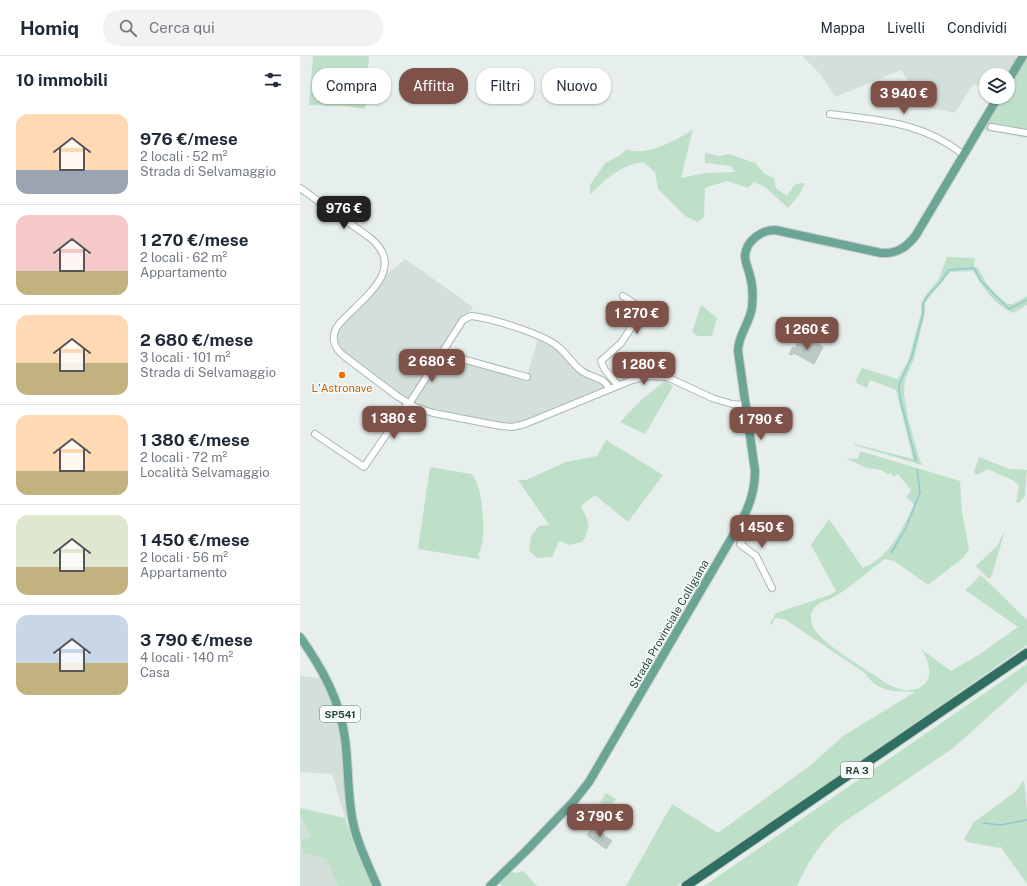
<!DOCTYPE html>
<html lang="it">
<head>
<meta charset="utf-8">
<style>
	body { margin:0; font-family:"Public Sans",sans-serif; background:#f2f2f3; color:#1f2937; height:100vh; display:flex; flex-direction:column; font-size:15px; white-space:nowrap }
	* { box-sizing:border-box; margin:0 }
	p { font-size:13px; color:#747a83 }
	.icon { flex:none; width:22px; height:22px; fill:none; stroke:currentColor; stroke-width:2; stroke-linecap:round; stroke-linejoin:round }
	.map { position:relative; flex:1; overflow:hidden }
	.details { display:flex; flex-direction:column; background:#fff; width:300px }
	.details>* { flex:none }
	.guide { position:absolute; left:12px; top:12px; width:380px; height:36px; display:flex; gap:8px }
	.tools { position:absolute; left:679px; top:12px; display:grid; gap:8px }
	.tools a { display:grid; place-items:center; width:36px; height:36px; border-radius:50%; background:#fff; box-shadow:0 1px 3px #0004; font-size:20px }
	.price { position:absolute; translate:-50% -34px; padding:0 9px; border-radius:8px; background:#7f5249; color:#fff; font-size:13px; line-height:26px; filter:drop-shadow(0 1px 2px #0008) }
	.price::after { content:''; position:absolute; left:50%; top:24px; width:12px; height:9px; margin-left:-6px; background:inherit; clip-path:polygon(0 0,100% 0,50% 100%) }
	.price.selected { background:#222; color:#fff }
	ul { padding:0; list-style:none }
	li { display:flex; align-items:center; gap:12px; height:100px; padding:0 16px }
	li+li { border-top:1px solid #e0e1e3 }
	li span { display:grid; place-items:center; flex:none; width:112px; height:80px; border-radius:12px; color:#555 }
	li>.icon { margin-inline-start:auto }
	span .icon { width:48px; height:48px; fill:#fffc; stroke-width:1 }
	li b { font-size:17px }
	h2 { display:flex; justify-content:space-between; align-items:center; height:48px; padding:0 16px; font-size:17px }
	.tag { padding:0 14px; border-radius:16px; background:#fff; box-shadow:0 1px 3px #0004; font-size:14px; line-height:36px }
	.tag.selected { background:#7f5249; color:#fff }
	header { display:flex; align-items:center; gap:24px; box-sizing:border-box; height:56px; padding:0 20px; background:#fff; border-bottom:1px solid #e0e1e3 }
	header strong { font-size:19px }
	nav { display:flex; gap:22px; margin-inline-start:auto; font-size:14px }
	.search { width:280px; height:36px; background:#f2f2f3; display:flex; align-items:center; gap:10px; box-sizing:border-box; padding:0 14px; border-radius:16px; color:#747a83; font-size:15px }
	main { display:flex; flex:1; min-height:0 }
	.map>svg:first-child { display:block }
	.built { fill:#d4dfda }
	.green { fill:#bfe0c8 }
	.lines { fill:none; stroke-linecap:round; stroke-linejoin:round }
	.stream { stroke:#8ec9d4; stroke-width:1.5 }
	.building { fill:#bbcac4; stroke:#b8c9c2 }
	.minor-casing { stroke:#a8b8b2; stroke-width:8 }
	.major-casing { stroke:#c2cac8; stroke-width:10 }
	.highway-casing { stroke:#c2cac8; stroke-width:11 }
	.minor { stroke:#fff; stroke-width:6 }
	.major { stroke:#6aa596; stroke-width:8 }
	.highway { stroke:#2f6f62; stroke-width:9 }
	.food-dot { fill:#e8710a; stroke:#f7fbf9; stroke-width:1.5 }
	.labels { text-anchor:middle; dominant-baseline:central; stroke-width:3; stroke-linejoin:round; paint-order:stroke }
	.shield { fill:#f7fbf9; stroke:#637a73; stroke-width:1 }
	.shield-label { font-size:10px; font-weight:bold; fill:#24423a }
	.food-label { font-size:11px; fill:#c56008; stroke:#f7fbf9 }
	.street-label { font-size:11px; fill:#24423a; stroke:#f7fbf9 }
</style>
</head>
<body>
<header>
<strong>Homiq</strong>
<div class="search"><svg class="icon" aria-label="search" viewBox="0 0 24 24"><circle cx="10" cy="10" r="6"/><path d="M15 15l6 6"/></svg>Cerca qui</div>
<nav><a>Mappa</a><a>Livelli</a><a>Condividi</a></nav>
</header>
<main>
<section class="details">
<h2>10 immobili<svg class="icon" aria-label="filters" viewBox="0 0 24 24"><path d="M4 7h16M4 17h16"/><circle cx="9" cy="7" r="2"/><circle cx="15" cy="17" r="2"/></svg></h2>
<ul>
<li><span style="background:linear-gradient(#ffd9b3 70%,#9aa5b1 0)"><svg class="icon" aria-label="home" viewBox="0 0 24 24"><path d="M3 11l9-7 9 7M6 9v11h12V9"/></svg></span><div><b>976 €/mese</b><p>2 locali · 52 m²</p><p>Strada di Selvamaggio</p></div></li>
<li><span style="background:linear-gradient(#f6c9c9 70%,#c2b280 0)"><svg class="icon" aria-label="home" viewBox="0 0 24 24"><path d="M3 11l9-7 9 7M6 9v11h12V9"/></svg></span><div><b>1 270 €/mese</b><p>2 locali · 62 m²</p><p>Appartamento</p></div></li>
<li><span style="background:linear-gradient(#ffd9b3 60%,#c2b280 0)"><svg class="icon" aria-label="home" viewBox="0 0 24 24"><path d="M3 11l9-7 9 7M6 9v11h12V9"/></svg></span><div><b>2 680 €/mese</b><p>3 locali · 101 m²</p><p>Strada di Selvamaggio</p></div></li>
<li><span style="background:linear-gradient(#ffd9b3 70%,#c2b280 0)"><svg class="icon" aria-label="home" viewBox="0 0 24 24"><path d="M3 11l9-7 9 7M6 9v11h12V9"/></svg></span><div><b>1 380 €/mese</b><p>2 locali · 72 m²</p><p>Località Selvamaggio</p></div></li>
<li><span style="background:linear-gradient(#dfe7d0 65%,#c2b280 0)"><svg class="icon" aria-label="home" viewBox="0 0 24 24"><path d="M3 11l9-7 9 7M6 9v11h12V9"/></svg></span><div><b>1 450 €/mese</b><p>2 locali · 56 m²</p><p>Appartamento</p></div></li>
<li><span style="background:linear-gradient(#c9d6e8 60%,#c2b280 0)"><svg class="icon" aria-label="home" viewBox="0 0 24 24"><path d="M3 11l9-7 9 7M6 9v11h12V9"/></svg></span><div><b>3 790 €/mese</b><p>4 locali · 140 m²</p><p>Casa</p></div></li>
</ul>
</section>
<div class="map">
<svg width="727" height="830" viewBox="0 0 727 830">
	<rect width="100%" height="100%" fill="#e6efeb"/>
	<g class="built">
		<path d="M502 0H720L708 19H686V31L673 28 655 57 626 51 601 14 535 41 522 20Z"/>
		<path d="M105 203 173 251 141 297 227 321 240 275 255 286 280 311 309 325 314 331 212 371 122 354 38 295 34 276 82 222Z"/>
		<path d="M0 620 23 622 33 648 41 676 49 761 45 762 32 718 0 716Z"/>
		<path d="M0 758 11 781 0 785Z"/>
		<path d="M0 789 3 797 26 803 38 830H0Z"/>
	</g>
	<g class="green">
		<path d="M13 0H69L65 53 46 50 9 49Z"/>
		<path d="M727 0V82L684 74 703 41H708V32Z"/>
		<path d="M393 73 381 122 405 117 435 116 431 110 405 107V97L419 100 429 98 455 107 465 118 474 122 476 132 487 140 495 128 505 127 499 139 488 152 465 131 454 126 448 132 427 125 405 132 404 161 398 166 385 160 358 133 355 116 343 106C320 109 306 123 290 139V129L305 107 319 100 327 93C343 102 380 83 393 73Z"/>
		<path d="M647 201 675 202 674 211 678 212C687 229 692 236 708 248H713L727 240V249L713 257C695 250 682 230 673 215L650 216 625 247V257L614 303 605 324 604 338 608 362 619 402 622 409 554 389 555 388 613 403 596 334 570 324 567 332 555 326 562 312 598 323 608 305 621 257V248L625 240 639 223Z"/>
		<path d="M401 249 417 262 412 280H398L392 276Z"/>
		<path d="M365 325 373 330 345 378 320 366 342 343Z"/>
		<path d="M306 384 363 419 328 466 295 439 281 450C289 466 292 470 282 486L270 489 259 485 252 501 238 502 229 495 231 480 239 470 249 469 218 424H226L266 406 297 400Z"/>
		<path d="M560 395 660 425 662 456 669 494 664 501 628 529 594 505 585 503C568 515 552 531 534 541 527 545 520 545 515 551 510 556 510 564 513 571 521 588 570 615 587 628 595 631 603 636 611 634 635 631 632 608 621 593L651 615 680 598 718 571 665 534 681 519 727 564V589L513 738 377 830H326L372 748 418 777 512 708 543 680 615 636C596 635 577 637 565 617L486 564 478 562 474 563 472 569 470 567 476 557 530 539 536 535 511 489 529 463 563 512C590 501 603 472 614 448L606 441 611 434 598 418 593 421 590 416 589 419 581 414 567 412 547 403V402L558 403Z"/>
		<path d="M679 401 710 413 727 414 725 440 719 447 716 446 719 430 714 425 688 413 676 419 674 415Z"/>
		<path d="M130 411 171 418C183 425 188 488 178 498L180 503 118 493Z"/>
		<path d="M705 474 692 519 689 523 676 510 697 490Z"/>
		<path d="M727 608V626L652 693 541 768C521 785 508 806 497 830H404Z"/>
		<path d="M724 724 727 753V828L700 790 699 792 667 786 664 783 674 766 715 736Z"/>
		<path d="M306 737 316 743 303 763 293 757Z"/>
		<path d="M0 752 45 762 57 796 72 830H38L26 803 3 797 0 785 11 781 0 758Z"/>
		<path d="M223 815 237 830H202L200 827 211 816 216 817Z"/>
	</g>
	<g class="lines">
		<g class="stream">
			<path d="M616 405 600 342 599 329 612 300 623 258V247L629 238 640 227 649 214 674 212 681 225 709 253 727 244"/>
			<path d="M591 497 606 472 620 437 617 413"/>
			<path d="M683 767 700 769 727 764"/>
		</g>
	</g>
	<g class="building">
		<path d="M501 282 512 289 514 286 523 291 514 308 494 297 492 299 489 298 493 291 495 292Z"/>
		<path d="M293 771 312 785 306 793 287 779Z"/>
	</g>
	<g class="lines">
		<defs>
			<g id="minor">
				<path d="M530 58C579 64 623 66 664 99"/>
				<path d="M691 71 727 77"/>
				<path d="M0 132 69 181C110 213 61 243 39 268 30 280 33 291 44 300L97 340 115 351 133 357 201 370 212 371 225 368 332 324 350 320 367 321 412 342 432 348 445 349"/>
				<path d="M141 297 227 321"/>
				<path d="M318 329 305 314 301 305 321 287 341 257 338 250 323 240"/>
				<path d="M109 348 163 264 171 260C191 262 239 277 256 289 266 296 272 308 282 315 291 322 305 321 309 333"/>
				<path d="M15 378 64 411 108 347"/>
				<path d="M438 471 447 478 440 488 456 500 472 532"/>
			</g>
			<g id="major">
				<path d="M708 25 723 0"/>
				<path d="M0 581C22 612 40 644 45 683 49 712 47 742 54 771 59 791 69 811 77 830"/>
				<path d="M190 830 225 796 274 745 289 726 438 471C449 453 455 436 455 415L438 295C438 279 450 267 452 251 453 241 453 230 450 220 449 214 445 207 445 200 446 185 461 174 475 174L581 197C597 198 607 191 616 179L698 41"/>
			</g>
			<path id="highway" d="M386 830 727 597"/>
		</defs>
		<use href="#minor" class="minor-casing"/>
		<use href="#major" class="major-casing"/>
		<use href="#highway" class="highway-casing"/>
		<use href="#minor" class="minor"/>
		<use href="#major" class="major"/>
		<use href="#highway" class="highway"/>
	</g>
	<circle class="food-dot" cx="42" cy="319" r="4"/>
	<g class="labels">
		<g class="shield">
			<rect x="20" y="650" width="40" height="16" rx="3"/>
			<rect x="541" y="706" width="32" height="16" rx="3"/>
		</g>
		<g class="shield-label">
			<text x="40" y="658">SP541</text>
			<text x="557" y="714">RA 3</text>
		</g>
		<g class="food-label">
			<text x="42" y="332">L'Astronave</text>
		</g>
		<g class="street-label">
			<text transform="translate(369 568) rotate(-60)">Strada Provinciale Colligiana</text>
		</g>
	</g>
</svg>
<div class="tools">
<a><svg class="icon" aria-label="layers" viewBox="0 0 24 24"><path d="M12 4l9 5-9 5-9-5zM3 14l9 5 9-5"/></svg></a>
</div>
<b class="price" style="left:604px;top:59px">3 940 €</b>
<b class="price selected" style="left:44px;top:174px">976 €</b>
<b class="price" style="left:337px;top:279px">1 270 €</b>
<b class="price" style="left:507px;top:295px">1 260 €</b>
<b class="price" style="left:132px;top:327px">2 680 €</b>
<b class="price" style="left:344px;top:330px">1 280 €</b>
<b class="price" style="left:94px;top:384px">1 380 €</b>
<b class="price" style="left:461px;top:385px">1 790 €</b>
<b class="price" style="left:462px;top:493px">1 450 €</b>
<b class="price" style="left:300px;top:782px">3 790 €</b>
<div class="guide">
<a class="tag">Compra</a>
<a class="tag selected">Affitta</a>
<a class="tag">Filtri</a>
<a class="tag">Nuovo</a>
</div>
</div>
</main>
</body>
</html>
